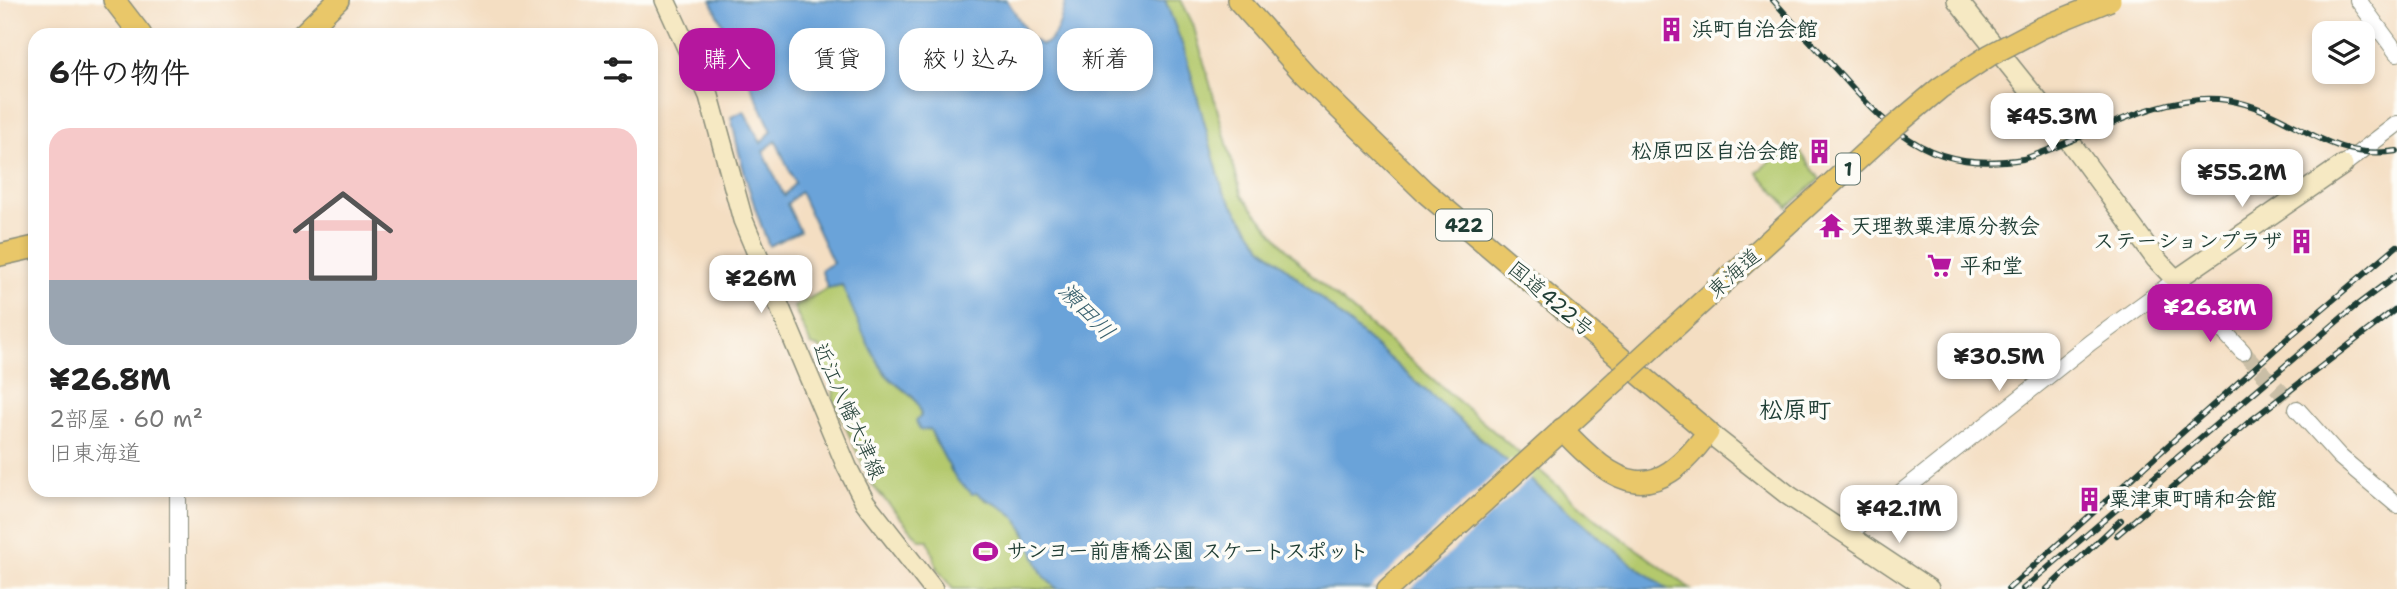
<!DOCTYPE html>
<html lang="ja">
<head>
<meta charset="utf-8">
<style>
	body { margin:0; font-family:"Shantell Sans","Klee One",sans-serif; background:#f6f6f6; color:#222; height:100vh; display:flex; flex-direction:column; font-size:26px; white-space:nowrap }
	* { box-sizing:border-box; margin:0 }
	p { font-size:23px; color:#767676 }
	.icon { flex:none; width:38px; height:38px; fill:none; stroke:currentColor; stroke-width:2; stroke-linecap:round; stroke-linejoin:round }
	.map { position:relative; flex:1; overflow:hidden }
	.side { position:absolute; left:28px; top:28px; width:630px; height:469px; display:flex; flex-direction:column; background:#fff; border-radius:21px; box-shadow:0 4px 10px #0003 }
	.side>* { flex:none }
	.top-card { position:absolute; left:679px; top:28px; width:665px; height:63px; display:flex; gap:14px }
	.fabs { position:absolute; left:2312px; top:21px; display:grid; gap:14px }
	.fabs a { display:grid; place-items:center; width:63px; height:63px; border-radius:14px; background:#fff; box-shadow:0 4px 10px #0003; font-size:35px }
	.price { position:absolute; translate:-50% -60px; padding:0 16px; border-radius:14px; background:#fff; color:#222; font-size:23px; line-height:46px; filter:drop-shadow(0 2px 4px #0008) }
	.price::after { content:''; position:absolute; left:50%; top:42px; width:21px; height:16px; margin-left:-10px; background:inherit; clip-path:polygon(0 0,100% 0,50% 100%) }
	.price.current { background:#b5179e; color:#fff }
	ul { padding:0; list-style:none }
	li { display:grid; align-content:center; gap:14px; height:371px; padding:0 21px }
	li span { display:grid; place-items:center; height:217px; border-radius:21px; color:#555 }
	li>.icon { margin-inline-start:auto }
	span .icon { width:126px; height:126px; fill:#fffc; stroke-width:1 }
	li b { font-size:30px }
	h2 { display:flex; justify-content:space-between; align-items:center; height:84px; padding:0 21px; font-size:30px }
	.tag { padding:0 24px; border-radius:21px; background:#fff; box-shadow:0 4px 10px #0003; font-size:24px; line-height:63px }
	.tag.current { background:#b5179e; color:#fff }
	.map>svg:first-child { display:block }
	.green { fill:#b4c96d; stroke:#6a8350; stroke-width:2 }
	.water { fill:#6aa3d9; stroke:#447086; stroke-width:2; fill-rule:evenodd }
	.pier { fill:#f4dec2 }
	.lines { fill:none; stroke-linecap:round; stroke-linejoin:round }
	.tertiary-tunnel { stroke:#c9bea6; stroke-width:16; stroke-dasharray:16 8; stroke-linecap:butt }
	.tertiary-casing { stroke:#8a8e7b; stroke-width:18 }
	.secondary-casing { stroke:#8a8e7b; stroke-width:22 }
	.primary-casing { stroke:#8a8e7b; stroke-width:24 }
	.trunk-casing { stroke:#8a8e7b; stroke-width:24 }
	.tertiary { stroke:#fff; stroke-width:16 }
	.secondary { stroke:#f6e9c3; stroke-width:19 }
	.primary { stroke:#e9c769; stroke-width:21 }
	.trunk { stroke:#e9c769; stroke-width:21 }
	.rail-casing { stroke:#1f3d34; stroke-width:6 }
	.rail { stroke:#fdfcf7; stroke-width:3.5; stroke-dasharray:10; stroke-linecap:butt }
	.trunk-bridge-casing { stroke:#8a8e7b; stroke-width:24; stroke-linecap:butt }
	.trunk-bridge { stroke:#e9c769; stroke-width:21 }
	.labels { text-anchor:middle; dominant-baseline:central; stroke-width:7; stroke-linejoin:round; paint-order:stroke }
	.shield { fill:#fdfcf7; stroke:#62766e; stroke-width:2 }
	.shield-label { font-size:19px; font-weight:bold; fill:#1f3d34 }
	.poi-label { font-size:21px; font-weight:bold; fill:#1f3d34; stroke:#fdfcf7; text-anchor:start }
	.street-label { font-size:21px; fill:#1f3d34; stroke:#fdfcf7 }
	.water-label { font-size:23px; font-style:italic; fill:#39616e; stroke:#fdfcf7 }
	.quarter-label { font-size:24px; font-weight:bold; fill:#1f3d34; stroke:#fdfcf7 }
</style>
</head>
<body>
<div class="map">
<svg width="2397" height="589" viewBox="0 0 2397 589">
	<rect width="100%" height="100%" fill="#fdfcf7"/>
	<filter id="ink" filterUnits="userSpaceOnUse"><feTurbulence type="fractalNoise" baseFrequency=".0143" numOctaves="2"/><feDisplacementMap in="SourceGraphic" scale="14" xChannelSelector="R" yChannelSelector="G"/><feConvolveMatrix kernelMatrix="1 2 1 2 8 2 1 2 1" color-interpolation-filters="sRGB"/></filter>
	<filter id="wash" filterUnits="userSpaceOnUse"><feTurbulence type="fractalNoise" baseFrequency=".00686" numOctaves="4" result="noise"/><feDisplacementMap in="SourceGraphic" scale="28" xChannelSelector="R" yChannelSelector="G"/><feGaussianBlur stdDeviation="1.57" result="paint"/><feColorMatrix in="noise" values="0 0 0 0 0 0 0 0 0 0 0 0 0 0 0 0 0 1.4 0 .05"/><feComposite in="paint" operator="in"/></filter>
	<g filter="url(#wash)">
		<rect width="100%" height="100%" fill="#f4dec2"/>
		<g class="green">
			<path d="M1165 0H1181L1193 24 1242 196 1285 247 1311 275 1601 523 1691 589H1667L1627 560 1496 452 1262 247 1223 191 1185 52Z"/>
			<path d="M1794 143 1820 179 1788 207 1757 172Z"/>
			<path d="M842 285 885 374C896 385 909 393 920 405V429L930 428 935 442 949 462 951 471 986 500 1005 507 1017 519 1035 552 1042 574 1057 589H953L938 570 928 540H920L872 485 833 399 834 387 819 364 822 352 820 348 811 345 794 307 828 288Z"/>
		</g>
		<path class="water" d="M711 0H1007L1031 39 1042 45C1059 39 1061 16 1066 0H1165L1185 52 1223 191 1262 247 1496 452 1627 560 1667 589H1057C1052 584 1045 579 1042 573 1032 554 1029 533 1015 517 1004 505 989 503 977 493L972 494C968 489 965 487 960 483 954 478 934 438 930 429L920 430 916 421 921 416C918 392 900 391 887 375 871 357 853 309 842 285L828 288 821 270 833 263 800 192 787 204 800 231 769 246C752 203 740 162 731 117L744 111 761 143 772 131ZM776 141 795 183 784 196 763 151Z"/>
		<path class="pier" d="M1511 459 1532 477 1411 589H1370Z"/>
	</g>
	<g filter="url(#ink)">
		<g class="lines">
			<path class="tertiary-tunnel" d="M2243 352 2297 409"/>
			<defs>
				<g id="tertiary">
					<path d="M2358 0 2397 53"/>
					<path d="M2343 165 2397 124"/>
					<path d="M2297 409 2340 457 2397 505"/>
					<path d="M1847 535 2091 342 2176 280 2243 352"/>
					<path d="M178 589V490"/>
				</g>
				<g id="secondary">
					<path d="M665 0 709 96 743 220 847 467 865 502 933 589"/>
					<path d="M1957 0 2059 127 2156 259 2176 280 2343 165"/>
					<path d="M1708 432 1788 495 1929 589"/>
				</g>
				<g id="primary">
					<path d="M114 0 141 35"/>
					<path d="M302 35 338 0"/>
					<path d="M0 255 35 247"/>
				</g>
				<g id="trunk">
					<path d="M1238 0 1305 75 1425 192 1708 432C1654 507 1618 489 1562 429"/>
					<path d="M1388 589 1616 381"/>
				</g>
			</defs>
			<use href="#tertiary" class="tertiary-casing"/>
			<use href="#secondary" class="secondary-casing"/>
			<use href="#primary" class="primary-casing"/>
			<use href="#trunk" class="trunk-casing"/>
			<use href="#tertiary" class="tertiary"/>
			<use href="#secondary" class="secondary"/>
			<use href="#primary" class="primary"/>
			<use href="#trunk" class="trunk"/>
			<defs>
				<g id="rail">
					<path d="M1773 0C1796 26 1819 51 1842 76 1897 138 1935 172 2023 159 2085 140 2161 90 2227 100 2292 110 2324 162 2397 151"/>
					<path d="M2117 535 2249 422 2397 308"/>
					<path d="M2008 589 2289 337 2397 246"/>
					<path d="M2023 589 2353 308 2397 275"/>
					<path d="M2047 589 2121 520"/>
				</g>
			</defs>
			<use href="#rail" class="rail-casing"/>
			<use href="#rail" class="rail"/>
			<defs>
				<path id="trunk-bridge" d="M1616 381 1890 130 1940 88 1990 55 2041 28 2110 0"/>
			</defs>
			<use href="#trunk-bridge" class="trunk-bridge-casing"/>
			<use href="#trunk-bridge" class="trunk-bridge"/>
		</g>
	</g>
	<defs>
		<symbol id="building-bare" viewBox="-9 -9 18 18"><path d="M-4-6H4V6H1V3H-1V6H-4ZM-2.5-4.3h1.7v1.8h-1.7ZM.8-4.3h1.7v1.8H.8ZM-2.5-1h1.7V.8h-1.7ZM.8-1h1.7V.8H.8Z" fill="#b5179e" stroke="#fdfcf7" stroke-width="2.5" paint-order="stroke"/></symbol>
		<symbol id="temple-bare" viewBox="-9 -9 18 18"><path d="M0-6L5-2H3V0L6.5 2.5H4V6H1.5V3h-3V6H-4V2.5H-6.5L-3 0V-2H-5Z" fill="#b5179e" stroke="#fdfcf7" stroke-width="2.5" paint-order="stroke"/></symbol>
		<symbol id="supermarket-bare" viewBox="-9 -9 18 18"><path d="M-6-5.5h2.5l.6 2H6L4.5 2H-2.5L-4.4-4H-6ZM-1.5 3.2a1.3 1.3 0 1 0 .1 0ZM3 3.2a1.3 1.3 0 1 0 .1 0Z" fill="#b5179e" stroke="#fdfcf7" stroke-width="2.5" paint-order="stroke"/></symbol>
		<symbol id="stadium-bare" viewBox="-9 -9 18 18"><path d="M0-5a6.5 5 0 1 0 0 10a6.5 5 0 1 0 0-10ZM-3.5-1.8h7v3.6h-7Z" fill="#b5179e" stroke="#fdfcf7" stroke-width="2.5" paint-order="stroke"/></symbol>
	</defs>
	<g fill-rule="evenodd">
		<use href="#building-bare" x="1654" y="12" width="35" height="35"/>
		<use href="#building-bare" x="1802" y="134" width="35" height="35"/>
		<use href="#temple-bare" x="1814" y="208" width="35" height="35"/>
		<use href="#building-bare" x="2284" y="224" width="35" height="35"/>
		<use href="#supermarket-bare" x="1922" y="248" width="35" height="35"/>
		<use href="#building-bare" x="2072" y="482" width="35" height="35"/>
		<use href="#stadium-bare" x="968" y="534" width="35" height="35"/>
	</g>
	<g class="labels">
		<g class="shield">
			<rect x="1836" y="153.5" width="24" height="31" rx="5"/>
			<rect x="1436" y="209.5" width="56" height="31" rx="5"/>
		</g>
		<g class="shield-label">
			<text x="1848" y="169">1</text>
			<text x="1464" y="225">422</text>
		</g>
		<g class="poi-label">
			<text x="1692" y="29">浜町自治会館</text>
			<text x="1799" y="151" text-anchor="end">松原四区自治会館</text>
			<text x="1851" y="226">天理教粟津原分教会</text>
			<text x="2282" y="241" text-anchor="end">ステーションプラザ</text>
			<text x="1960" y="266">平和堂</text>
			<text x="2109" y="499">粟津東町晴和会館</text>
			<text x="1006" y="551">サンヨー前唐橋公園 スケートスポット</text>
		</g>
		<g class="street-label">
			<text transform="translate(1734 273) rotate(-42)">東海道</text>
			<text transform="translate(1551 299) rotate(40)">国道422号</text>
			<text transform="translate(849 411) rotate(66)">近江八幡大津線</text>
		</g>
		<g class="water-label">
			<text transform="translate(1087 311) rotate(46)">瀬田川</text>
		</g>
		<g class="quarter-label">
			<text x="1795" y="410">松原町</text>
		</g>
	</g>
</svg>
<div class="fabs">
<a><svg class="icon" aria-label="layers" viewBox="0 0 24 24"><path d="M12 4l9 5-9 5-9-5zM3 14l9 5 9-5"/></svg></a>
</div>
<b class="price" style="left:2052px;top:153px">¥45.3M</b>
<b class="price" style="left:2242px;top:209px">¥55.2M</b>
<b class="price" style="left:761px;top:315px">¥26M</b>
<b class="price current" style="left:2210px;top:344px">¥26.8M</b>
<b class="price" style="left:1999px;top:393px">¥30.5M</b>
<b class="price" style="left:1899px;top:545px">¥42.1M</b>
<div class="top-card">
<a class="tag current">購入</a>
<a class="tag">賃貸</a>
<a class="tag">絞り込み</a>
<a class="tag">新着</a>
</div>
<section class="side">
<h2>6件の物件<svg class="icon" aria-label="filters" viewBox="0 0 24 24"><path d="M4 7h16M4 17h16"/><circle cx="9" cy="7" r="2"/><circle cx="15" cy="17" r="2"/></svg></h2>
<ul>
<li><span style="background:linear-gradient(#f6c9c9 70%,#9aa5b1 0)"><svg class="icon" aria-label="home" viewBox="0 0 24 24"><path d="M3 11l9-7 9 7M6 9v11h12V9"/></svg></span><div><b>¥26.8M</b><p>2部屋 · 60 m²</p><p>旧東海道</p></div></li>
</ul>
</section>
</div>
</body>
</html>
